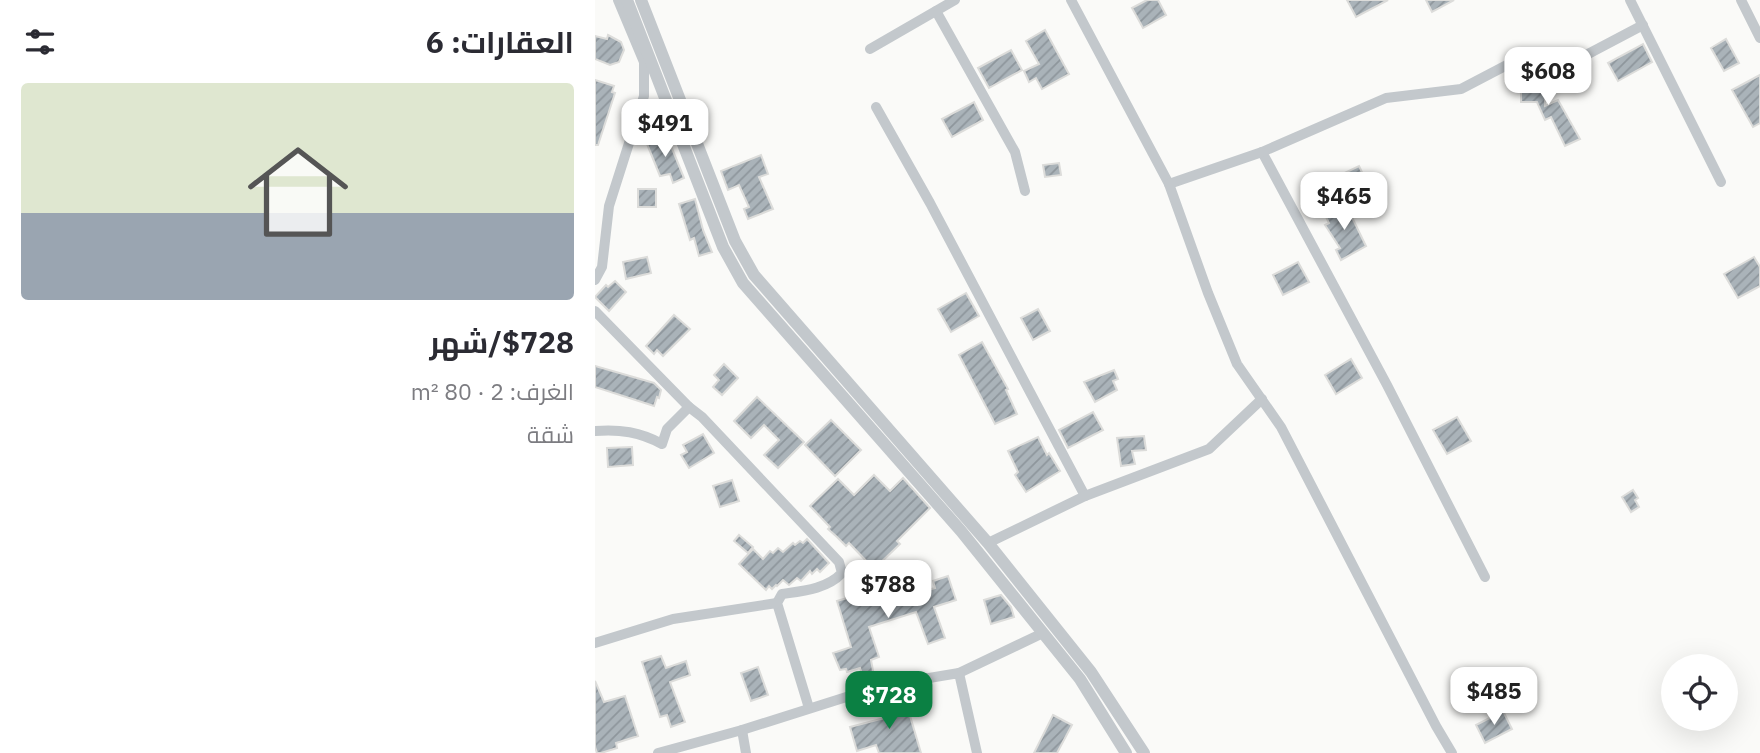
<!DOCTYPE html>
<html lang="ar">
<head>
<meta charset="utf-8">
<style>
	body { margin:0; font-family:"IBM Plex Sans",Cairo,sans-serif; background:#f2f2f3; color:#2b2b33; direction:rtl; height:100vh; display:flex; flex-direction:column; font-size:26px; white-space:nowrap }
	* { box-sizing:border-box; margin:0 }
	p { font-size:23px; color:#7c7c81 }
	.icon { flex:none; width:38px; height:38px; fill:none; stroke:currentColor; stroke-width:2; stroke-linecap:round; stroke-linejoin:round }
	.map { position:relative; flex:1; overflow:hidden; direction:ltr }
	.details { display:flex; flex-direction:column; background:#fff; width:595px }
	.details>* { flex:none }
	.tools { position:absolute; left:1066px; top:654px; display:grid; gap:14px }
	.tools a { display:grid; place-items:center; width:77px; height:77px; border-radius:50%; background:#fff; box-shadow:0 7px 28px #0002; font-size:35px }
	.price { position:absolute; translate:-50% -60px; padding:0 16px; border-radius:14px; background:#fff; color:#222; font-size:23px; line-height:46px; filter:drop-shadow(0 2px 4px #0008) }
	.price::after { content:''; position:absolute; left:50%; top:42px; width:21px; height:16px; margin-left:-10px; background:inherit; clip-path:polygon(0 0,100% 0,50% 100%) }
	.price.current { background:#0b8043; color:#fff }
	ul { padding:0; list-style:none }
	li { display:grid; align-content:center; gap:14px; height:371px; padding:0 21px }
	li span { display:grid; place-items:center; height:217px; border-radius:7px; color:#555 }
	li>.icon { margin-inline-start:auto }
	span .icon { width:126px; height:126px; fill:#fffc; stroke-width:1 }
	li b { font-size:30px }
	h2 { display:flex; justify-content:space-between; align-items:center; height:84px; padding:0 21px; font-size:30px }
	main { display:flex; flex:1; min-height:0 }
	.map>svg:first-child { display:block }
	.building { fill:url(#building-hatch); stroke:#dcdcda; stroke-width:2 }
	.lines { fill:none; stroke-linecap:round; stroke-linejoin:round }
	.minor { stroke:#c3c8cc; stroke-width:10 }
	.tertiary { stroke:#c3c8cc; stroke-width:12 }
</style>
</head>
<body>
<main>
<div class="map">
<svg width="1165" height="753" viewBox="0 0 1165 753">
	<defs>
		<pattern id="building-hatch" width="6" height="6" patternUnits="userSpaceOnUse" patternTransform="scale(1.75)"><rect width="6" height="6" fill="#aab3b9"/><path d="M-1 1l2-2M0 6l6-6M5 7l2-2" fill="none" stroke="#8e969c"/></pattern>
	</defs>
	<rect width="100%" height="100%" fill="#fafaf8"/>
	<g class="building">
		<path d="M552 0H563L571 15 548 28 537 8Z"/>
		<path d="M752 0H793L761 17Z"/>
		<path d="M831 0H859L837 12Z"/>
		<path d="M450 30 474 74 447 89 441 78 434 82 429 71 444 64 431 41Z"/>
		<path d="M13 35 26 42 29 50 24 62 15 65 0 59V36L12 39Z"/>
		<path d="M1131 39 1144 63 1129 71 1116 48Z"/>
		<path d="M1048 44 1057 62 1023 81 1013 63Z"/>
		<path d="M416 50 427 70 394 88 383 68Z"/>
		<path d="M1165 75V123L1158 127 1137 90Z"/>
		<path d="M926 77H951L950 106 963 100 985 139 970 146 956 117 950 120 942 102H926Z"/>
		<path d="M0 80 19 86 17 92 20 93 3 145H0Z"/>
		<path d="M379 102 388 120 357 137 347 119Z"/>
		<path d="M72 136 89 178 78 183 75 174 65 176 52 144Z"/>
		<path d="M166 155 173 174 164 177 178 209 153 219 149 209 154 207 144 185 133 190 126 171Z"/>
		<path d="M464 163 466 175 450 177 448 165Z"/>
		<path d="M764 166 774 187 748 200 737 179Z"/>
		<rect x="43" y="189" width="18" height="18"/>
		<path d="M100 199 108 230 117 252 104 256 99 238 95 240 84 204Z"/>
		<path d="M750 203 771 246 746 260 741 250 745 248 730 225 734 223 730 215Z"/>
		<path d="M52 257 56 273 31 279 28 262Z"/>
		<path d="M1159 257 1165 267V286L1143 298 1129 274Z"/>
		<path d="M703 262 714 282 688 295 678 275Z"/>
		<path d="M20 281 31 292 14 311 0 297 11 285 13 287Z"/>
		<path d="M371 293 384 316 356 332 343 309Z"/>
		<path d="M443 309 455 331 438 340 426 318Z"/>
		<path d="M79 315 95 329 68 356 62 350 59 354 51 346Z"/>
		<path d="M387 342 413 389 411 390 422 414 400 424 364 355Z"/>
		<path d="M756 359 767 378 741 394 730 375Z"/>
		<path d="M129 364 143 378 127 395 118 387 124 380 119 375Z"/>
		<path d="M0 366 59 383 66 390 64 398 62 397 59 406 0 387Z"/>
		<path d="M519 370 523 379 518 381 522 390 500 402 489 382Z"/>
		<path d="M162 397 209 442 183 468 169 455 184 440 169 425 156 438 139 421Z"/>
		<path d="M498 412 508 430 473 448 464 430Z"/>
		<path d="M862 417 876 441 852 454 838 430Z"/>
		<path d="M236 420 266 450 240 476 210 445Z"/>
		<path d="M108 434 119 453 94 468 86 455 92 452 88 445Z"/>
		<path d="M549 436 551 450 537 451 540 464 526 466 522 438Z"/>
		<path d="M443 437 452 455 454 453 465 471 431 492 420 475 423 472 413 451Z"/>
		<path d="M37 447 38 465 13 467 12 448Z"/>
		<path d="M279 475 295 491 308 478 335 508 302 541 305 544 279 569 254 543 251 546 242 537 233 529 235 527 215 506 243 479 259 495Z"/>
		<path d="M137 480 144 501 125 507 118 486Z"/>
		<path d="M1038 490 1043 498 1040 500 1044 507 1036 512 1027 497Z"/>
		<path d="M144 535 158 547 153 553 139 541Z"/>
		<path d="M212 539 234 563 225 572 222 569 217 574 215 571 206 581 202 578 194 585 188 580 182 586 181 585 177 589 174 586 171 590 144 564 158 549 168 559 175 551 178 553 183 548 188 552 198 543 200 545 205 541 208 543Z"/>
		<path d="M353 576 361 600 339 607 350 638 333 644 321 612 274 627 284 657 276 660 279 676 269 679 265 668 252 672 251 669 245 670 238 653 256 647 242 601 262 595 263 598 290 591 288 586 306 580 312 596 340 588 338 581Z"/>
		<path d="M406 595 416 607 419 617 396 624 389 600Z"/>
		<path d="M66 656 71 668 91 661 95 675 75 682 90 722 76 727 72 715 65 717 47 662Z"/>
		<path d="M163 667 173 695 156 701 146 673Z"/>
		<path d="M0 681 9 702 30 696 43 736 21 743 22 748 6 753H2L0 747Z"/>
		<path d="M308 692 326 753H284L281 745 262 751 255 727 297 716 292 697Z"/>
		<path d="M908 711 917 729 890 743 881 725Z"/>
		<path d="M458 715 477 725 462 753H439Z"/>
	</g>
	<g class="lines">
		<g class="minor">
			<path d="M476 0 574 184 613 293 642 364 686 427 841 726 857 753"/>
			<path d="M1035 0 1126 182"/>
			<path d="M1146 0 1165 38"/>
			<path d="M341 11 420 152 430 191"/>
			<path d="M275 49 360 0"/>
			<path d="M281 107 335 203 490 496"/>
			<path d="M667 152 792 385 890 577"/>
			<path d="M574 184 667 152 791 98 866 89 931 55 993 54 1048 25"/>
			<path d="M0 280 7 267 14 206 49 96V62L23 0"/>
			<path d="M0 311 94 407"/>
			<path d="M0 431C25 429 45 432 67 444L72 429 94 407 107 417 244 562 247 573C232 589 208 591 187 594L182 603 214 708"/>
			<path d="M393 543 490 496 614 449 667 399"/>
			<path d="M0 643 78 619 182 603"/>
			<path d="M364 673 448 633"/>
			<path d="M147 730 151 753"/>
			<path d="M63 753 147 730 286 686 364 673 382 753"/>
		</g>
		<g class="tertiary">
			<path d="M32 0 128 247 148 283 366 531 485 679 531 753"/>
			<path d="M46 0 140 241 159 275 393 543 496 672 549 753"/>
		</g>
	</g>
</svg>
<div class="tools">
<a><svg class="icon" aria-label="locate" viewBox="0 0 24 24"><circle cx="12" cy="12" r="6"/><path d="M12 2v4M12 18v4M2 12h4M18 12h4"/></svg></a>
</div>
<b class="price" style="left:953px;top:107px">$608</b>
<b class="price" style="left:70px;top:159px">$491</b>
<b class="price" style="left:749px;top:232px">$465</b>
<b class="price" style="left:293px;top:620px">$788</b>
<b class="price" style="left:899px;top:727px">$485</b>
<b class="price current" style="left:294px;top:731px">$728</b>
</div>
<section class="details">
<h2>العقارات: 6<svg class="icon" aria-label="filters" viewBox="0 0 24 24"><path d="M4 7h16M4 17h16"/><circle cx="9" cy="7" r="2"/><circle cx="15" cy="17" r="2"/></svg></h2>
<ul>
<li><span style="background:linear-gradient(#dfe7d0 60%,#9aa5b1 0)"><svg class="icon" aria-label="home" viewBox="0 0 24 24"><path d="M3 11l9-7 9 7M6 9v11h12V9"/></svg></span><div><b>$728/شهر</b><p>الغرف: 2 · 80 m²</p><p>شقة</p></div></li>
</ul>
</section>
</main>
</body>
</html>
